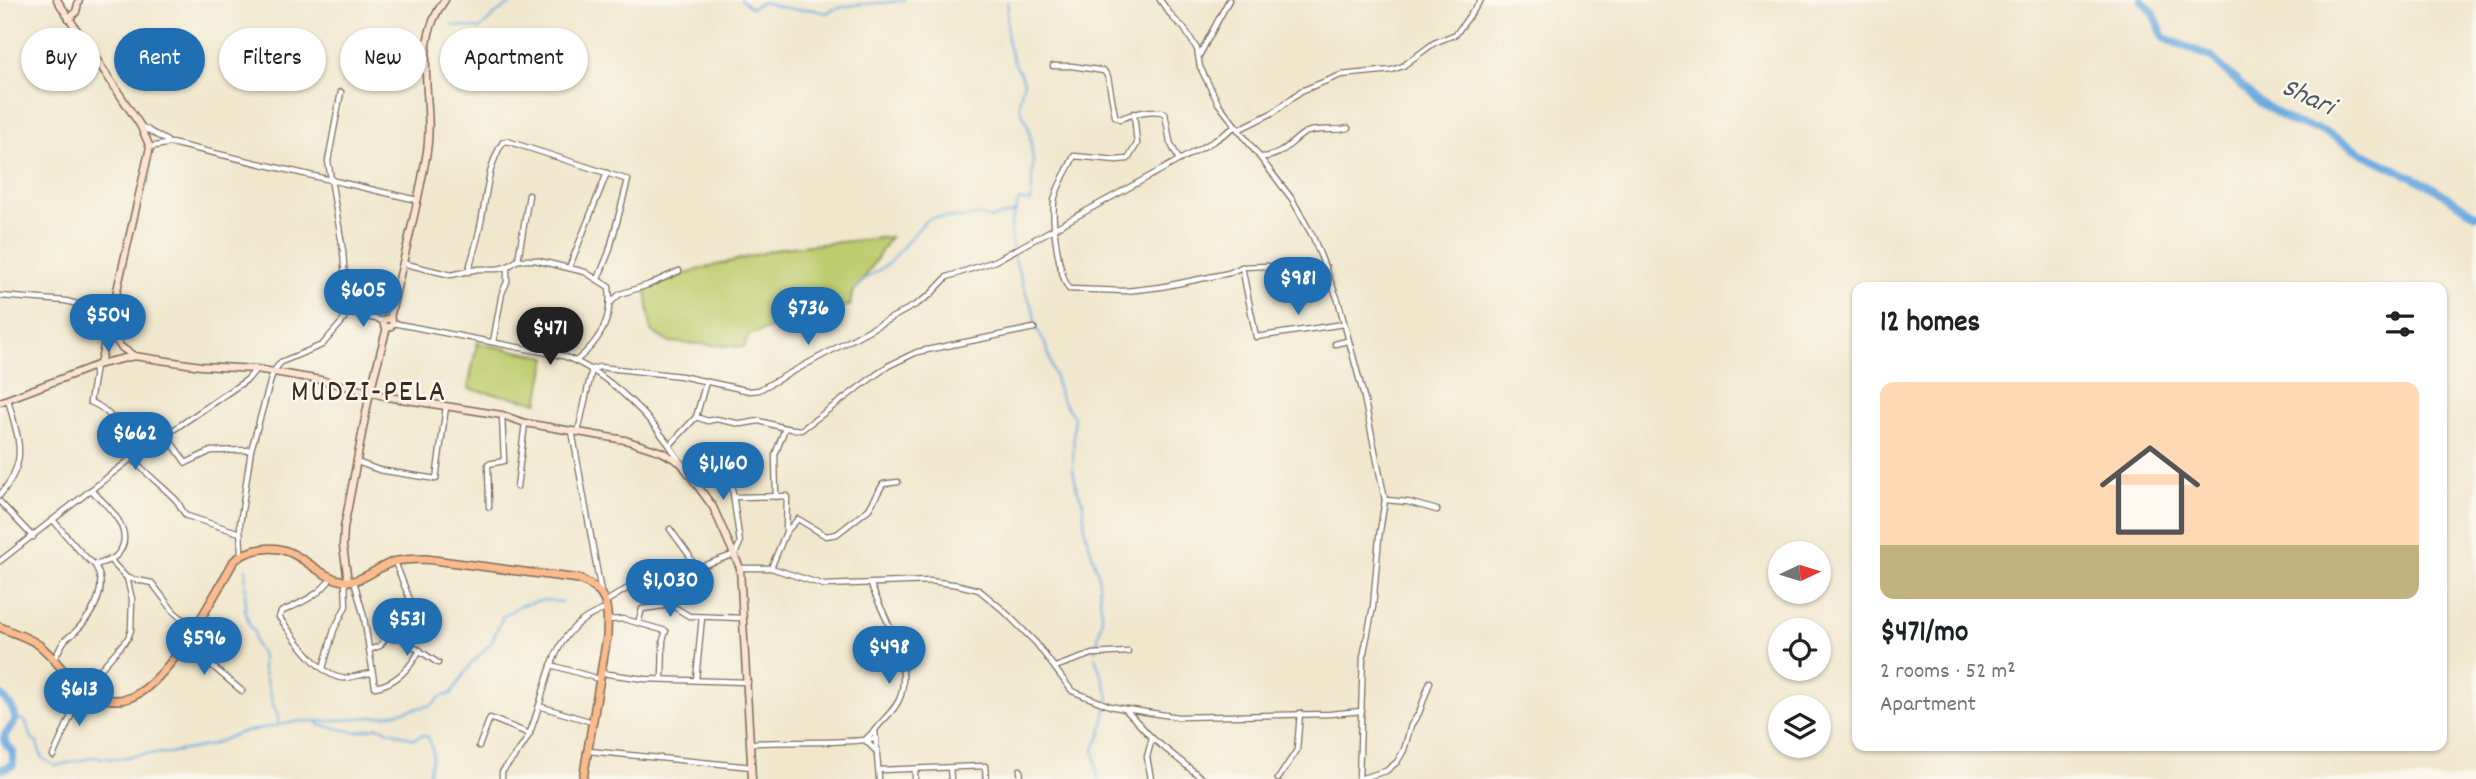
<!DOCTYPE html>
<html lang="en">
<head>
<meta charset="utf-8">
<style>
	body { margin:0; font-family:Dekko,sans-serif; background:#f2f2f2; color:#202124; height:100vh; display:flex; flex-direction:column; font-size:26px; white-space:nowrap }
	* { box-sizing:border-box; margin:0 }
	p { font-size:23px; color:#757577 }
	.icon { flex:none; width:38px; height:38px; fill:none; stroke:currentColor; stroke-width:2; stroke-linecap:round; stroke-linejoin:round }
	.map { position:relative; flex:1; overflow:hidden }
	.details { position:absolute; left:1852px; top:282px; width:595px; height:469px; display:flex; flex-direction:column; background:#fff; border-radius:14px; box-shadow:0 2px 5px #0004 }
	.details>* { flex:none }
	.banner { position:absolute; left:21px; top:28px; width:665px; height:63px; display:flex; gap:14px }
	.needle { width:46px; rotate:86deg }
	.tools { position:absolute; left:1768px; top:541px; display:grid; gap:14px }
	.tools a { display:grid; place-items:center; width:63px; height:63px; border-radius:50%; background:#fff; box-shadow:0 2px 5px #0004; font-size:35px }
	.price { position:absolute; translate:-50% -60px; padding:0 16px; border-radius:24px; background:#1f6fb2; color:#fff; font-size:23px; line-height:46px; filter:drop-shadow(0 2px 4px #0008) }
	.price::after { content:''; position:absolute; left:50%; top:42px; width:21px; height:16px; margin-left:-10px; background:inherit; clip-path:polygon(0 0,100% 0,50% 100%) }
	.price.on { background:#222; color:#fff }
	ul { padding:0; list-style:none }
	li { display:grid; align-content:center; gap:14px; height:371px; padding:0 28px }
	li+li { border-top:2px solid #e0e0e0 }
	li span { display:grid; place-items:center; height:217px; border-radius:14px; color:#555 }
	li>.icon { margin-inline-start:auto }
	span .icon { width:126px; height:126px; fill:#fffc; stroke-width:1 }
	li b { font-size:30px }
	h2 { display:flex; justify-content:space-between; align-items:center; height:84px; padding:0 28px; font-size:30px }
	.tag { padding:0 24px; border-radius:32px; background:#fff; box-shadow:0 2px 5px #0004; font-size:24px; line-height:63px }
	.tag.on { background:#1f6fb2; color:#fff }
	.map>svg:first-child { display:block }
	.green { fill:#becd70; stroke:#7c7c47; stroke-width:2 }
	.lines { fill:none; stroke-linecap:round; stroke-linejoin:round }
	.stream { stroke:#6eabe0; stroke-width:2 }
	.river { stroke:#6eabe0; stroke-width:8 }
	.street-casing { stroke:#7b6c5b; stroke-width:7 }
	.secondary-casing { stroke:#7b6c5b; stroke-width:9 }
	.primary-casing { stroke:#7b6c5b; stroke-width:10 }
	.street { stroke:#fff; stroke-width:4.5 }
	.secondary { stroke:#fde4d1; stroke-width:6 }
	.primary { stroke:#fbbb8d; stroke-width:7 }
	.labels { text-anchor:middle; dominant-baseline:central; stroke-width:5; stroke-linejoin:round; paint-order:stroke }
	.water-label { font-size:28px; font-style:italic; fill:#4d5762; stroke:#fbf7ec }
	.quarter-label { font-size:30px; letter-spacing:2px; fill:#3b2a1e; stroke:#fbf7ec }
</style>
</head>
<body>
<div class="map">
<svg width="2476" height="779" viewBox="0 0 2476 779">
	<rect width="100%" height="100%" fill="#fbf7ec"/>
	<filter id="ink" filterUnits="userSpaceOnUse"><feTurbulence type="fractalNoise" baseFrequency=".0143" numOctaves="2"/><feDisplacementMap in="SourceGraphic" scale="14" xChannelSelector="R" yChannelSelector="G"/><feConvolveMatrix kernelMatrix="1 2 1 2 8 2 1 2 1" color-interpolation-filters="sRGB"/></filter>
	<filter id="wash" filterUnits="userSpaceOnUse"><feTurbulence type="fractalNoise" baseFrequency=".00686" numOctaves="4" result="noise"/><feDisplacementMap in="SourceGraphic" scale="28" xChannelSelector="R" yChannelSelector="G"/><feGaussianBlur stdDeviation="1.57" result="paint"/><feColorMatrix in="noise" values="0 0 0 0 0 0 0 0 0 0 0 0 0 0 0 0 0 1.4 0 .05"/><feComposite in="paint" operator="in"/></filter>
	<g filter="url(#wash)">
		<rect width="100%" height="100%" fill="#f1e7cd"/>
		<g class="green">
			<path d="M890 237 862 282 852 293 850 306 814 309 812 312 800 313 799 319 749 335 744 347 668 342 651 331 646 289 694 271 782 248Z"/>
			<path d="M477 343 547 357 538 402 468 389Z"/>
		</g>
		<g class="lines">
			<g class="stream">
				<path d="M741 0 751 8 763 2 780 7 798 10 810 9 826 13C847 2 881 5 905 0"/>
				<path d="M1008 0C1006 40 1004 46 1024 81L1020 98V107L1029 129 1033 160 1031 202 1019 200 1011 224 1012 248"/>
				<path d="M451 25 480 29 494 15 517 0"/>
				<path d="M1013 254 1026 294 1033 308 1036 327 1046 346 1061 399 1074 417 1073 470 1077 489 1083 503 1085 531 1098 573 1102 621 1095 651"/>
				<path d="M854 291 865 279 888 264 926 220 936 217 963 218 980 215 990 219 1016 212"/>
				<path d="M246 569 245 609 249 624 254 632 255 644 262 655V666L273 705 278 716V725"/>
				<path d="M1095 657 1109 696 1101 734 1094 749 1098 779"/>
				<path d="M15 717 26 722 30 736 37 743 42 758 55 766 94 757 115 759 143 754 169 753 211 745 239 733 300 721H331L383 716 432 705 440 697 451 694 471 664 491 643 503 616 521 605 545 600 562 602"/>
				<path d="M318 723 320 725 356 732 378 727 414 739 422 735 428 737C439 761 427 759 429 779"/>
			</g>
			<g class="river">
				<path d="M2142 0 2153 12 2164 38 2211 57 2258 101 2293 123 2326 132 2364 154 2429 185 2476 215"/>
				<path d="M0 695C7 700 16 711 15 720 14 725 7 731 4 736L5 742 13 752V765L0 770"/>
			</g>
		</g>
	</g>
	<g filter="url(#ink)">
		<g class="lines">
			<defs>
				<g id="street">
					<path d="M1160 0 1173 18 1184 28 1197 49 1200 67 1218 103 1292 199 1313 237 1338 300 1364 397 1385 500 1379 537 1373 607 1363 657 1359 779"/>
					<path d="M1199 56 1229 0"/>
					<path d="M1053 66H1072L1104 71 1108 77 1115 116 1120 119C1133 113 1152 109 1165 113L1170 142 1179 160"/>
					<path d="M1134 113 1137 144 1128 159 1116 160 1074 156C1068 170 1056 187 1054 202 1052 222 1058 272 1069 289L1126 291 1161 287 1229 273 1242 267 1267 266 1292 271 1326 267"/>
					<path d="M141 126 167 141"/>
					<path d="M1238 130 1274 112 1301 91 1341 75 1392 70 1403 66 1434 43 1456 34 1481 0"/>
					<path d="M150 147 171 143 417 200"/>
					<path d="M1261 157C1282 157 1288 144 1303 134 1314 127 1334 132 1348 128"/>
					<path d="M518 260 529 195"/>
					<path d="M402 263 451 275 478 269H497L507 267 518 260H535L585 272 609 287C613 319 600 341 576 361"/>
					<path d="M1242 267 1256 337 1344 324"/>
					<path d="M569 268 607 173"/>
					<path d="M468 272C473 255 478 239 481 222 487 194 487 167 503 142L507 141 628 180 609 252 598 279"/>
					<path d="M0 296 66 301 111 313"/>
					<path d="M611 302 620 294 648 285 679 271"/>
					<path d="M347 312 384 321"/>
					<path d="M393 323 563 356C608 372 654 419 679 460"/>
					<path d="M493 342 502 293 507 282V267"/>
					<path d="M1335 344 1347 341"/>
					<path d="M96 366 90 402C114 410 123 436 134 457"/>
					<path d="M696 417 708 421 716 419 741 424 759 421 785 428 775 455 776 497"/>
					<path d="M785 428 801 430 888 366 917 352 1034 328"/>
					<path d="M572 431 601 592"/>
					<path d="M578 432 592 369 599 367 681 376 750 391 759 390 917 304 930 295 947 277 995 261 1214 141 1236 126"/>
					<path d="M167 436 186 463 211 451 251 450"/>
					<path d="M670 445 696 417 706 382"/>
					<path d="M132 458C145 473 160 484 174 498 180 503 181 511 187 516L240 533"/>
					<path d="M357 462 379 470 436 479 446 407"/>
					<path d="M517 487 525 423"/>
					<path d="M0 495C30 458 18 441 8 399"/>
					<path d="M735 497 787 496 786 531"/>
					<path d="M1385 500 1408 502 1437 510"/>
					<path d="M0 502 33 537"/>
					<path d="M489 507 488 464 504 461 502 415"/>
					<path d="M53 520C67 536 78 552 95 565 101 563 111 561 116 556 139 533 107 505 91 490"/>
					<path d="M670 529 689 555 695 569"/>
					<path d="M241 554 240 524 251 450 273 372 281 362 322 345 342 322 347 312 343 251 328 161 341 92"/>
					<path d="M0 561 132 458 248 379 256 369"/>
					<path d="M395 562 412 605 428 628"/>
					<path d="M740 568H771L824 585 930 581 959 585 979 590 1003 610 1036 643 1072 691 1110 706 1125 709 1152 738 1203 779"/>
					<path d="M771 568 786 532 798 519 826 536 837 534 869 509 883 484 898 482"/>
					<path d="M127 578 152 583 174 612 194 628"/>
					<path d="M331 578C321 595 298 604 281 612L279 617C292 634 322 681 346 678 354 677 363 674 372 673"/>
					<path d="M354 581 364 617 375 687C395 684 410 668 420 650"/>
					<path d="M871 585C884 618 911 658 901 695 897 709 883 719 875 730L879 779"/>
					<path d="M605 602 628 588 669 578 735 554 740 543 731 480 728 476 689 472"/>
					<path d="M607 620 624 619 666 631 663 640 662 679"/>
					<path d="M638 623 642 609 671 605 689 616 742 618"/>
					<path d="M390 631 438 663"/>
					<path d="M185 643 242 691"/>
					<path d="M369 650 380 646 406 610"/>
					<path d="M54 659C58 653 61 645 65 640 67 637 71 636 74 633 92 615 110 590 95 565"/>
					<path d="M551 665 599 679"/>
					<path d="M1055 667 1092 654 1128 652"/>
					<path d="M323 668 334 630 346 606 345 581"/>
					<path d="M601 673 645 679 748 682"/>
					<path d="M696 680 702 617"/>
					<path d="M539 706 592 722"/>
					<path d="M1126 709 1178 717 1330 714 1362 711"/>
					<path d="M875 730 865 740 876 751"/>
					<path d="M751 743C793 741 834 744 876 739"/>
					<path d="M479 746 490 718 530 734"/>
					<path d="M588 751 752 767"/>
					<path d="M53 756 83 689 128 638 131 630 132 599 127 578 110 560"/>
					<path d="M950 768 951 779"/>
					<path d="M915 769V779"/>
					<path d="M879 770 985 766 986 779"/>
					<path d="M1020 770 1021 779"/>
					<path d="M502 779V772C512 759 525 746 530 732 550 684 548 627 606 609"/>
					<path d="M1151 779 1147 757 1152 738"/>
					<path d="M1278 779 1297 750 1300 713"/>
					<path d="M1359 779 1386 771 1397 762 1404 750 1411 725 1419 713 1430 682"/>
				</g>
				<g id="secondary">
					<path d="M57 0 140 125 150 147 100 364"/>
					<path d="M69 19 76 12 79 0"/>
					<circle cx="388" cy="323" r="4.5"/>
					<path d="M390 319C402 263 418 207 427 151 435 100 410 45 445 0"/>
					<path d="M108 328 121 347 134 356"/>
					<path d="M0 402 100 364 134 356 201 366 256 369 321 380 388 397 502 415 525 423 625 440 662 452 681 463 713 507 740 568 752 779"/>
					<path d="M348 581 343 546 344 528 370 392 387 327"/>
				</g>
				<path id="primary" d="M0 627C13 633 28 637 39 645 56 658 67 679 85 691 96 698 112 702 126 699 167 688 213 597 234 561 243 553 252 550 263 549 297 543 312 575 343 581 361 584 377 567 393 562 404 559 415 559 426 559L579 579C609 592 608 606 607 637L583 779"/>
			</defs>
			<use href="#street" class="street-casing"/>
			<use href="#secondary" class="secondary-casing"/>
			<use href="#primary" class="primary-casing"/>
			<use href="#street" class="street"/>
			<use href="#secondary" class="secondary"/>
			<use href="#primary" class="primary"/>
		</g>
	</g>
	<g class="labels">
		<g class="water-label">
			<text transform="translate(2307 99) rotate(25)">Shari</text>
		</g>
		<g class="quarter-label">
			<text x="369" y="394">MUDZI-PELA</text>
		</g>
	</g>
</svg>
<div class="tools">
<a><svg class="needle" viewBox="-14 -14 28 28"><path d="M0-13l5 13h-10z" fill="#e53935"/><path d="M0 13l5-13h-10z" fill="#757577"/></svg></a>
<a><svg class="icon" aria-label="locate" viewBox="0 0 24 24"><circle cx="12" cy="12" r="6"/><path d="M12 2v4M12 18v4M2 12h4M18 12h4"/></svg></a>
<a><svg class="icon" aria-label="layers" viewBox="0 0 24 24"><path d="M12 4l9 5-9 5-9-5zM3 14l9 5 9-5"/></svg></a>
</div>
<b class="price" style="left:1298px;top:317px">$981</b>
<b class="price" style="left:363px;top:329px">$605</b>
<b class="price" style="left:808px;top:347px">$736</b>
<b class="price" style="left:108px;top:354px">$504</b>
<b class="price on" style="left:550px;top:367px">$471</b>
<b class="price" style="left:135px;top:472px">$662</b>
<b class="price" style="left:723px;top:502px">$1,160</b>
<b class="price" style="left:670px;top:619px">$1,030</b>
<b class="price" style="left:407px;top:658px">$531</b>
<b class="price" style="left:204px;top:677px">$596</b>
<b class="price" style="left:889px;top:686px">$498</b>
<b class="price" style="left:79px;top:728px">$613</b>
<div class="banner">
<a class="tag">Buy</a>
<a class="tag on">Rent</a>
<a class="tag">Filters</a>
<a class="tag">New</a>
<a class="tag">Apartment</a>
</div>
<section class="details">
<h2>12 homes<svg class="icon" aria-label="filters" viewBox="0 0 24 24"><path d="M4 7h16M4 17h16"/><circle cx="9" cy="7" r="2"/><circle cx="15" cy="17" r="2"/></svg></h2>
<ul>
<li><span style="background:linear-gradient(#ffd9b3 75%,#c2b280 0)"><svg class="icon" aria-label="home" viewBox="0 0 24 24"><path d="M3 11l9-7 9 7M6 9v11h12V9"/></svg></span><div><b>$471/mo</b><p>2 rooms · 52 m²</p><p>Apartment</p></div></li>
</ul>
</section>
</div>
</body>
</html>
